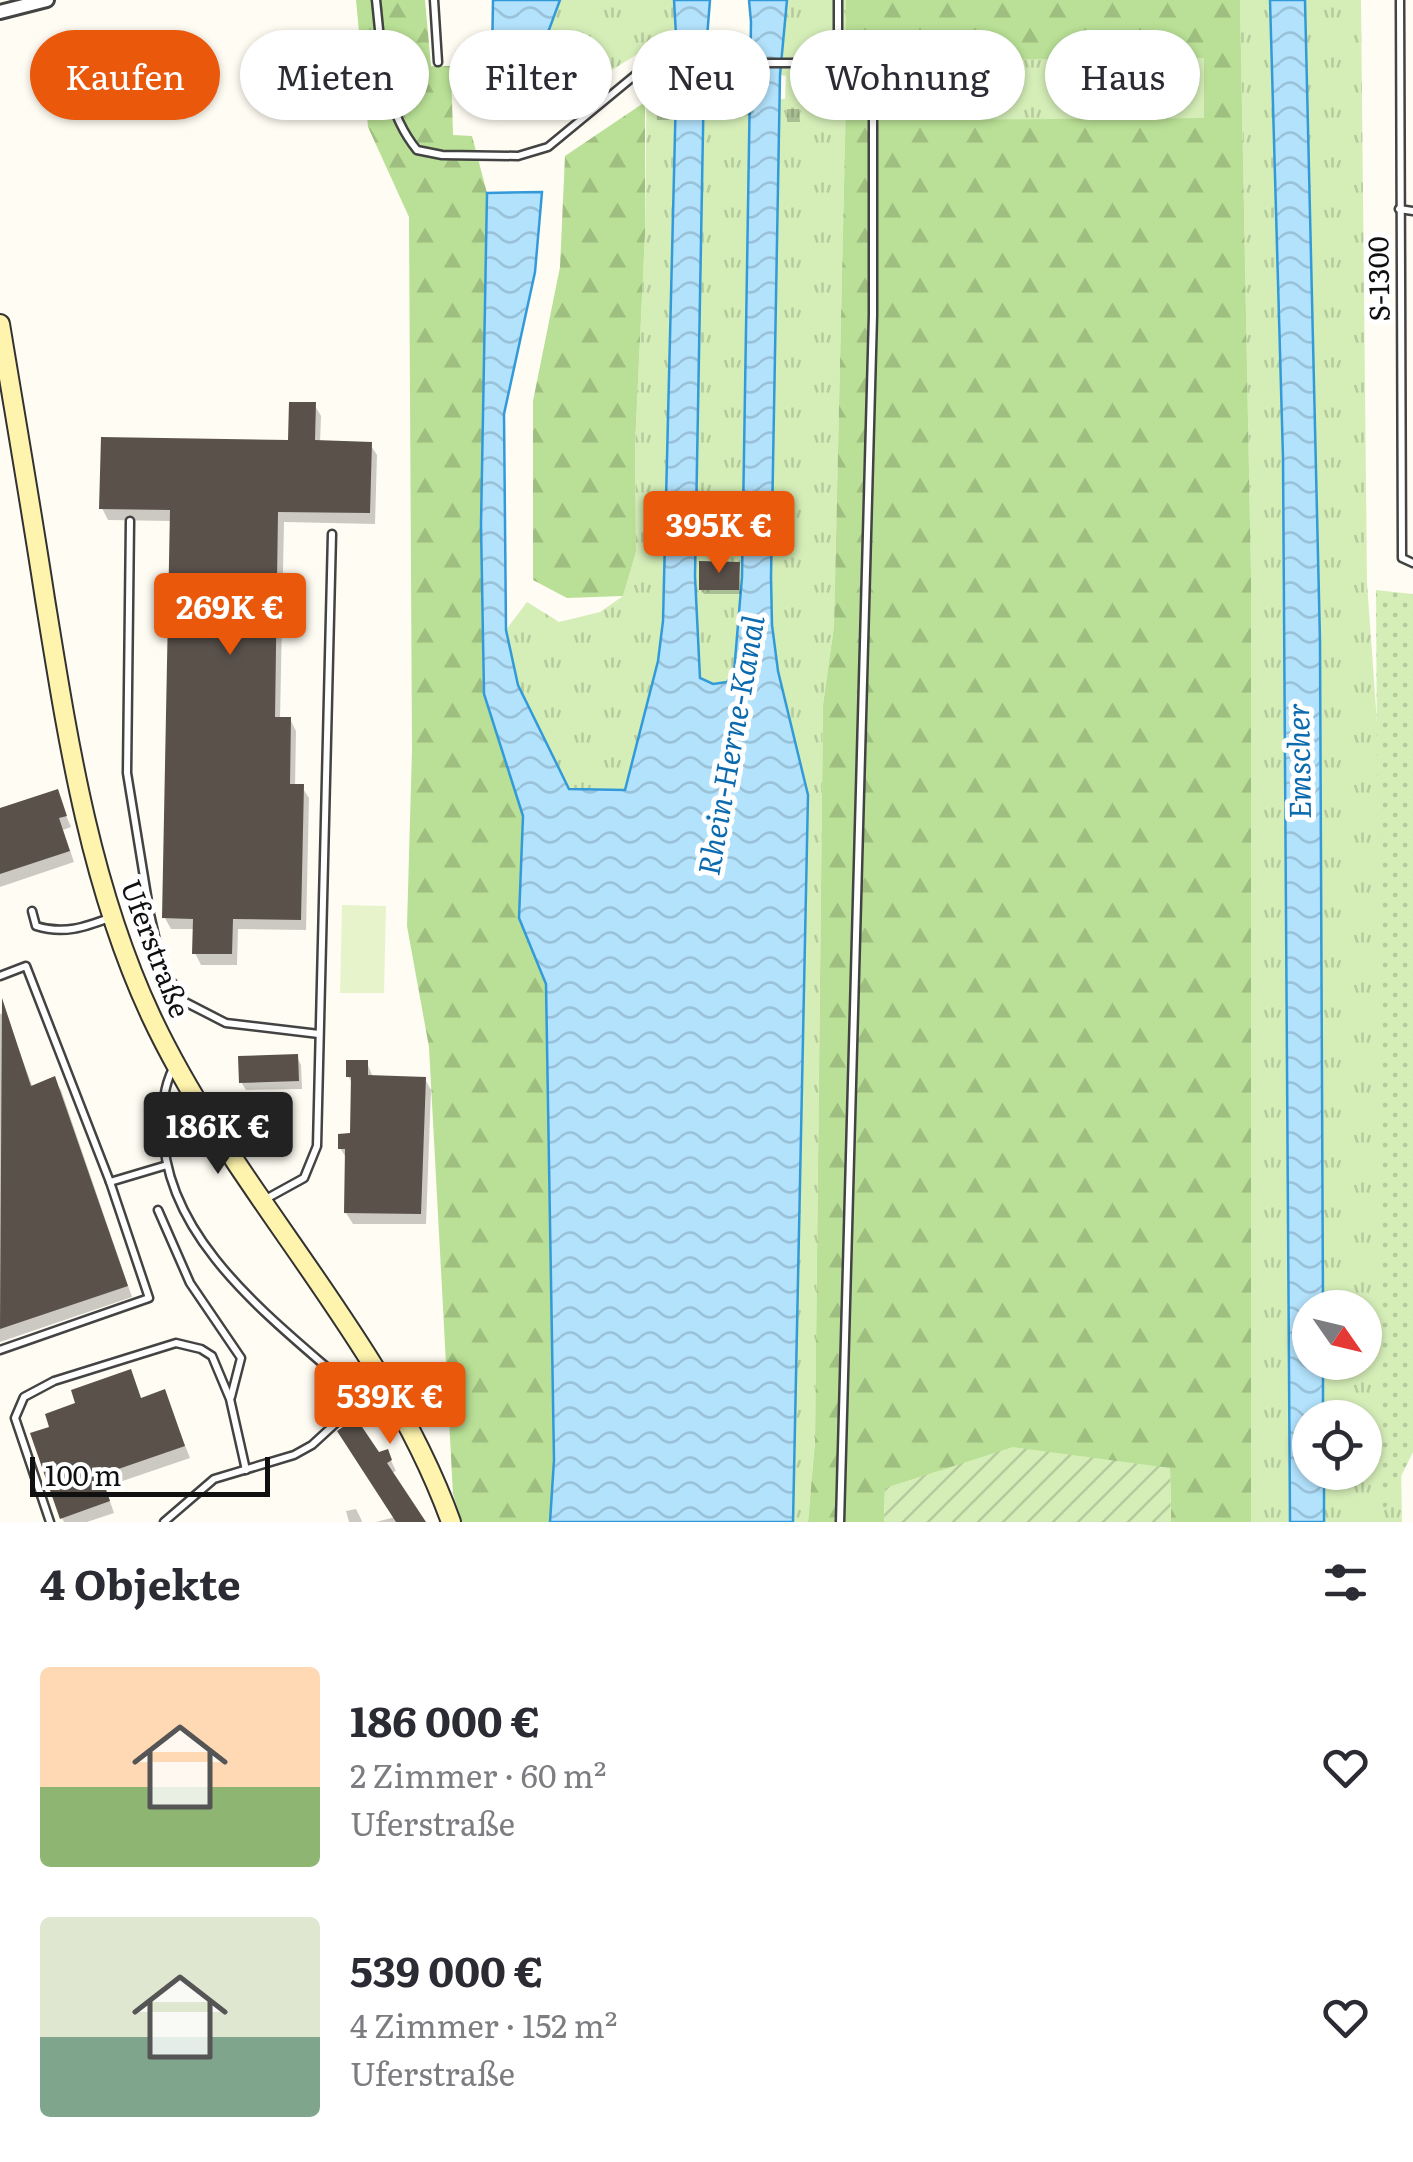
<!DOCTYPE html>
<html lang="de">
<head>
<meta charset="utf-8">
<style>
	body { margin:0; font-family:Literata,serif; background:#f2f2f3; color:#2b2b33; height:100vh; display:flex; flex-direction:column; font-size:38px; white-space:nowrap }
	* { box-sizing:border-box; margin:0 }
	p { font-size:32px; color:#7c7c81 }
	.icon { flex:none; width:55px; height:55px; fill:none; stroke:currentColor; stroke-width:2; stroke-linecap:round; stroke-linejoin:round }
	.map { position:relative; height:1522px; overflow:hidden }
	.side { display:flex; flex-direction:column; background:#fff; flex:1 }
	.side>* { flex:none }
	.guide { position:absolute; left:30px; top:30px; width:1355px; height:90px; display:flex; gap:20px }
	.needle { width:65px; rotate:124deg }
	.fabs { position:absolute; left:1292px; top:1290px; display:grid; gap:20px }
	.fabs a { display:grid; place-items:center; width:90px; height:90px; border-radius:50%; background:#fff; box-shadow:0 2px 8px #0004; font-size:50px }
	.scale { position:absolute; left:30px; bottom:25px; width:240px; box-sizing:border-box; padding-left:10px; border:5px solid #101010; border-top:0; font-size:28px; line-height:35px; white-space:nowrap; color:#101010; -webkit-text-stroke:8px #fff; paint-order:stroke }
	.price { position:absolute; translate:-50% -85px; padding:0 22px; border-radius:10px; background:#ea580c; color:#fff; font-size:32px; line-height:65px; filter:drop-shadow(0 2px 5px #0008) }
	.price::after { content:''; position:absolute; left:50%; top:60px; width:30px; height:22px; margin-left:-15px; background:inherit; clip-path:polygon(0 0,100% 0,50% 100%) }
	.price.current { background:#222; color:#fff }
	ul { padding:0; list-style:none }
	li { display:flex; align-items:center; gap:30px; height:250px; padding:0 40px }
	li span { display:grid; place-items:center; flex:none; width:280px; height:200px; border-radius:10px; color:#555 }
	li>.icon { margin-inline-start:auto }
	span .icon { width:120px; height:120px; fill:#fffc; stroke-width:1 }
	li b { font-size:42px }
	h2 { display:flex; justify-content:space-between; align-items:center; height:120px; padding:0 40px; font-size:42px }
	.pill { padding:0 35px; border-radius:45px; background:#fff; box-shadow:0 2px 8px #0004; font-size:35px; line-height:90px }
	.pill.current { background:#ea580c; color:#fff }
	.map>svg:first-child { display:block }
	.grass { fill:url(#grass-tufts); fill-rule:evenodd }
	.forest { fill:url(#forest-firs); fill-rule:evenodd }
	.park { fill:url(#park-dots) }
	.garden { fill:url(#garden-furrows) }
	.pitch { fill:#e7f4cb }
	.water { fill:url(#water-waves); stroke:#339ada; stroke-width:2.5 }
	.shadow { fill:#0003 }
	.building { fill:#5a514b }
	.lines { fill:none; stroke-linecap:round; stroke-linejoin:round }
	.lane-casing { stroke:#434343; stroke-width:11 }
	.street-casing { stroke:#434343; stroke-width:18 }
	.secondary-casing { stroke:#323232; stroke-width:22 }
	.lane { stroke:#fff; stroke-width:6 }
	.street { stroke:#fff; stroke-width:12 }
	.secondary { stroke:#fff4ae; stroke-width:18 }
	.labels { text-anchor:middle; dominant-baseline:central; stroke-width:10; stroke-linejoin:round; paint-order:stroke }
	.street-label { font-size:28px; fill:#101010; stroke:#fff }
	.water-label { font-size:30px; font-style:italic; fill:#0c6baf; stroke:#fff }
</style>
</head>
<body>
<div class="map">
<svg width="1413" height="1522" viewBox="0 0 1413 1522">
	<defs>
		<pattern id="grass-tufts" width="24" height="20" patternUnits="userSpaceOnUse" patternTransform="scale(2.5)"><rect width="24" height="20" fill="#d5eeb8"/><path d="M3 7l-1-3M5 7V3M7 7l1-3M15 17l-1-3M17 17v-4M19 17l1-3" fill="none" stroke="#b6cb9d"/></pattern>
		<pattern id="forest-firs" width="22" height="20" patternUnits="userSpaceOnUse" patternTransform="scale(2.5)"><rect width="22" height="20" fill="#b9e096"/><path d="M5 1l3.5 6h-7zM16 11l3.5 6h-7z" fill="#9ebf80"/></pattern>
		<pattern id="park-dots" width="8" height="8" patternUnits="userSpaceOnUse" patternTransform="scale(2.5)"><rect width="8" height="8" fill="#d5eeb8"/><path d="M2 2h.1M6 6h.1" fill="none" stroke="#b6cb9d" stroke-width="1.8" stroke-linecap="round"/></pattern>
		<pattern id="garden-furrows" width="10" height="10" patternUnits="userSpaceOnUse" patternTransform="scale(2.5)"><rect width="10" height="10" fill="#d5eeb8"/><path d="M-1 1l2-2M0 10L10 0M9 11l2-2" fill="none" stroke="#b6cb9d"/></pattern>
		<pattern id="water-waves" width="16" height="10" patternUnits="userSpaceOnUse" patternTransform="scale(2.5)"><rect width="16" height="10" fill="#b3e2fc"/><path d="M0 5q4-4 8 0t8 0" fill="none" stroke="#99c1d7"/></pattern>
	</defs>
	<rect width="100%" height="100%" fill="#fffcf3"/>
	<g class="grass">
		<path d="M560 0H674L677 52 675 95 785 99 786 76 780 75 787 0H846C846 34 843 63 846 98L834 626 823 705 815 1439 808 1522H793L808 795 778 671 772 625 771 578 743 577 734 672 727 682 713 684 700 678 695 576 663 621 658 661 625 790 569 789 518 685 506 630 527 602 559 622 600 612 623 596 636 552 635 446 645 234 647 48 604 75 544 61 547 35Z"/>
		<path d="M1240 0H1361L1367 583 1391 916 1402 1522H1251V575ZM1310 1308H1365V1362H1310ZM1310 1418H1365V1472H1310Z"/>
		<path d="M1204 58 1205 118 874 121V61Z"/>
	</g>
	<g class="forest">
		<path d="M356 0H425L431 66H451L453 135 472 136 487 193 481 525 483 694 523 816 519 918 546 984 554 1460 550 1522H462L453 1494 429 1047 407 926 412 750 409 217 368 127Z"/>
		<path d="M846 0H1240L1251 575V1522H1171L1170 1468 885 1488 884 1522H808L815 1441 823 705 834 626 846 98C843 63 846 34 846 0ZM1204 58V118L874 120V61Z"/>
		<path d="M645 102V234L635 446 636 552 623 596 567 598 533 580V401L560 267 565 156Z"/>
	</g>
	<path class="park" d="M1376 590 1413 594V1452L1381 1517 1383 981 1378 924Z"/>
	<path class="garden" d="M1013 1447 1170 1468 1171 1522H884L885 1488Z"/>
	<path class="pitch" d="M342 905 386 906 384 993H340Z"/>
	<g class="water">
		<path d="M493 0H560L547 35 544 61 492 60Z"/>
		<path d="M674 0H710L704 75 695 576 700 678 713 684 727 682 734 672 742 577 751 22 749 0H787L780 75 771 577 772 625 778 671 808 795 793 1522H550L554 1460 546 984 519 918 523 816 484 694 481 525 487 193 542 192 535 272 504 414 506 630 518 685 569 789 625 790 658 661 663 621 677 52Z"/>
		<path d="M1270 0H1305L1320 641 1323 1307 1310 1308V1362L1323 1363V1417L1310 1418V1472L1324 1473V1522H1290L1283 458Z"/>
	</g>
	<g class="shadow">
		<path d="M552 67 557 76 556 109H484L479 101Z"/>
		<path d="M750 102 754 112 751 115 730 117 708 114 705 110Z"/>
		<path d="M656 107H668L669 120H657Z"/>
		<path d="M787 109H799L800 122H787Z"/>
		<path d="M314 404 321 416 320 443 370 444 377 455 375 524 284 522 280 719H290L296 731 295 787H302L309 798 306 930 238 929 237 965H201L195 953V929H171L165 918 172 521 108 520 102 508 291 443Z"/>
		<path d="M738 565 741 594H704L701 589Z"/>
		<path d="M56 792 71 827 63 830 74 862 0 887V810Z"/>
		<path d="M5 1013 33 1088 54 1080 61 1090 132 1297 0 1342V1014Z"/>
		<path d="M297 1057 301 1065 302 1089 246 1090 241 1082Z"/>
		<path d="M367 1063 373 1077 425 1079 431 1090 426 1224H353L346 1213 347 1159 340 1148 352 1135 353 1085 348 1076Z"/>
		<path d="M164 1392 190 1458 105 1487 114 1513 87 1522H64L62 1518 142 1400Z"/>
		<path d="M387 1452 396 1471 391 1473 423 1522H376L395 1517 378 1454Z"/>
		<path d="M356 1509 361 1519 362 1522H349L346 1511Z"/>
	</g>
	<g class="building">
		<path d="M476 63 553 65 552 102H477Z"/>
		<path d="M724 90 748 94 753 105 748 111 726 113 703 110 699 105 704 93Z"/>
		<path d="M289 402H316L315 440 372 442 370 513 278 512 275 717H291L290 784H304L301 920 233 919 232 954H192L193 919 162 918 170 510 99 509 101 437 288 440Z"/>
		<path d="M699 561 740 562 739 590H699Z"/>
		<path d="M58 789 67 816 59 818 70 851 0 874V808Z"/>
		<path d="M2 998 31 1086 55 1076 128 1286 0 1329Z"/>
		<path d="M298 1054 299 1081 239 1083 238 1056Z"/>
		<path d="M346 1060H368V1075L426 1077 421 1214 344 1213 345 1149H338V1134L350 1133 351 1077H346Z"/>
		<path d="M131 1369 141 1398 165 1389 185 1446 101 1475 110 1501 60 1519 30 1433 49 1427 45 1414 75 1403 71 1390Z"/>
		<path d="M356 1418 379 1452 388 1449 392 1460 387 1463 426 1522H396L337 1431Z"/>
	</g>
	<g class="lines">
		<defs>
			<g id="lane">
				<path d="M376 0C382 53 382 107 417 150L442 155 518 156 548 147 645 67 669 63H838L860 68 873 83V315L840 1522"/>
				<path d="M434 0 438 62"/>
				<path d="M838 0V63"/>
				<path d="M1400 0 1402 558 1413 563"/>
				<path d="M1399 209 1413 211"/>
				<path d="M130 521 127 773 150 914 162 967 185 1002 226 1023 319 1034"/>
				<path d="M32 911 36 926C64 935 85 927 112 917"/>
				<path d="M0 976 26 966 110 1182"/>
				<path d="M173 1068C163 1089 163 1104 163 1127 163 1245 284 1327 363 1399L390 1403"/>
				<path d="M264 1200 304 1178 317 1146 332 534"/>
				<path d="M158 1210 190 1283 241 1358 231 1397"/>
				<path d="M0 1350 149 1298 110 1182 167 1165"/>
				<path d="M50 1522 15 1418 24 1397 54 1381 176 1343 201 1349 212 1356 230 1399 246 1470"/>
				<path d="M164 1522 214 1479 294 1455 312 1445 362 1399"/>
			</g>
			<path id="street" d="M0 12 47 0"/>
			<path id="secondary" d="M0 324C15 415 31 507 45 599 68 741 90 885 151 1016 234 1193 384 1336 451 1522"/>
		</defs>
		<use href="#lane" class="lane-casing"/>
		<use href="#street" class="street-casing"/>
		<use href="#secondary" class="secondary-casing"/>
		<use href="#lane" class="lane"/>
		<use href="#street" class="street"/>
		<use href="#secondary" class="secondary"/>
	</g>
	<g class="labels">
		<g class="street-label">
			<text transform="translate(1377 279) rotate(-91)">S-1300</text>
			<text transform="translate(157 948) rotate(69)">Uferstraße</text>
		</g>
		<g class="water-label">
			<text transform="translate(729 745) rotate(-80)">Rhein-Herne-Kanal</text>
			<text transform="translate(1297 761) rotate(-91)">Emscher</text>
		</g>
	</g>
</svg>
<div class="fabs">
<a><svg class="needle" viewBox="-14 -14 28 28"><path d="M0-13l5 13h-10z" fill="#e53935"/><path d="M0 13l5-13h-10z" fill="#7c7c81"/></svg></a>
<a><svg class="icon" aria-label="locate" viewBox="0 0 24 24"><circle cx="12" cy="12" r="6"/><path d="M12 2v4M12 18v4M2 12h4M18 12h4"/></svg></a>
</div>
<div class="scale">100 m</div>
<b class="price" style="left:719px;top:576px">395K €</b>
<b class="price" style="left:230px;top:658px">269K €</b>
<b class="price current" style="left:218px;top:1177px">186K €</b>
<b class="price" style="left:390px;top:1447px">539K €</b>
<div class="guide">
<a class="pill current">Kaufen</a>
<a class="pill">Mieten</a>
<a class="pill">Filter</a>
<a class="pill">Neu</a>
<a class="pill">Wohnung</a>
<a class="pill">Haus</a>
</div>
</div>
<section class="side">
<h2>4 Objekte<svg class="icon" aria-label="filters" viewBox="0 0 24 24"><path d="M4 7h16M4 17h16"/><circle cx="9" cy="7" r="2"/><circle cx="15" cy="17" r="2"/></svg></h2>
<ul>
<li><span style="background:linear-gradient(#ffd9b3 60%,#8fb573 0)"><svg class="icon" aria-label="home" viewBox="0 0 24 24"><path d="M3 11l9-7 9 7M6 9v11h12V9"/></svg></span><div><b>186 000 €</b><p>2 Zimmer · 60 m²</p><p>Uferstraße</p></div><svg class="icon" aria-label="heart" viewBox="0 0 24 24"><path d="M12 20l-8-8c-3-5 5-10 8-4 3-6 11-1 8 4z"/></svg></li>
<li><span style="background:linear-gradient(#dfe7d0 60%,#7fa58c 0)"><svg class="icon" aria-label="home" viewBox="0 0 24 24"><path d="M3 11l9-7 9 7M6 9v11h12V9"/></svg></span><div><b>539 000 €</b><p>4 Zimmer · 152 m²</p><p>Uferstraße</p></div><svg class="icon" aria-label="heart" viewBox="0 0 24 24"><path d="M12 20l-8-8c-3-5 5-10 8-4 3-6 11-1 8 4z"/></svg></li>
</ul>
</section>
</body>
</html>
